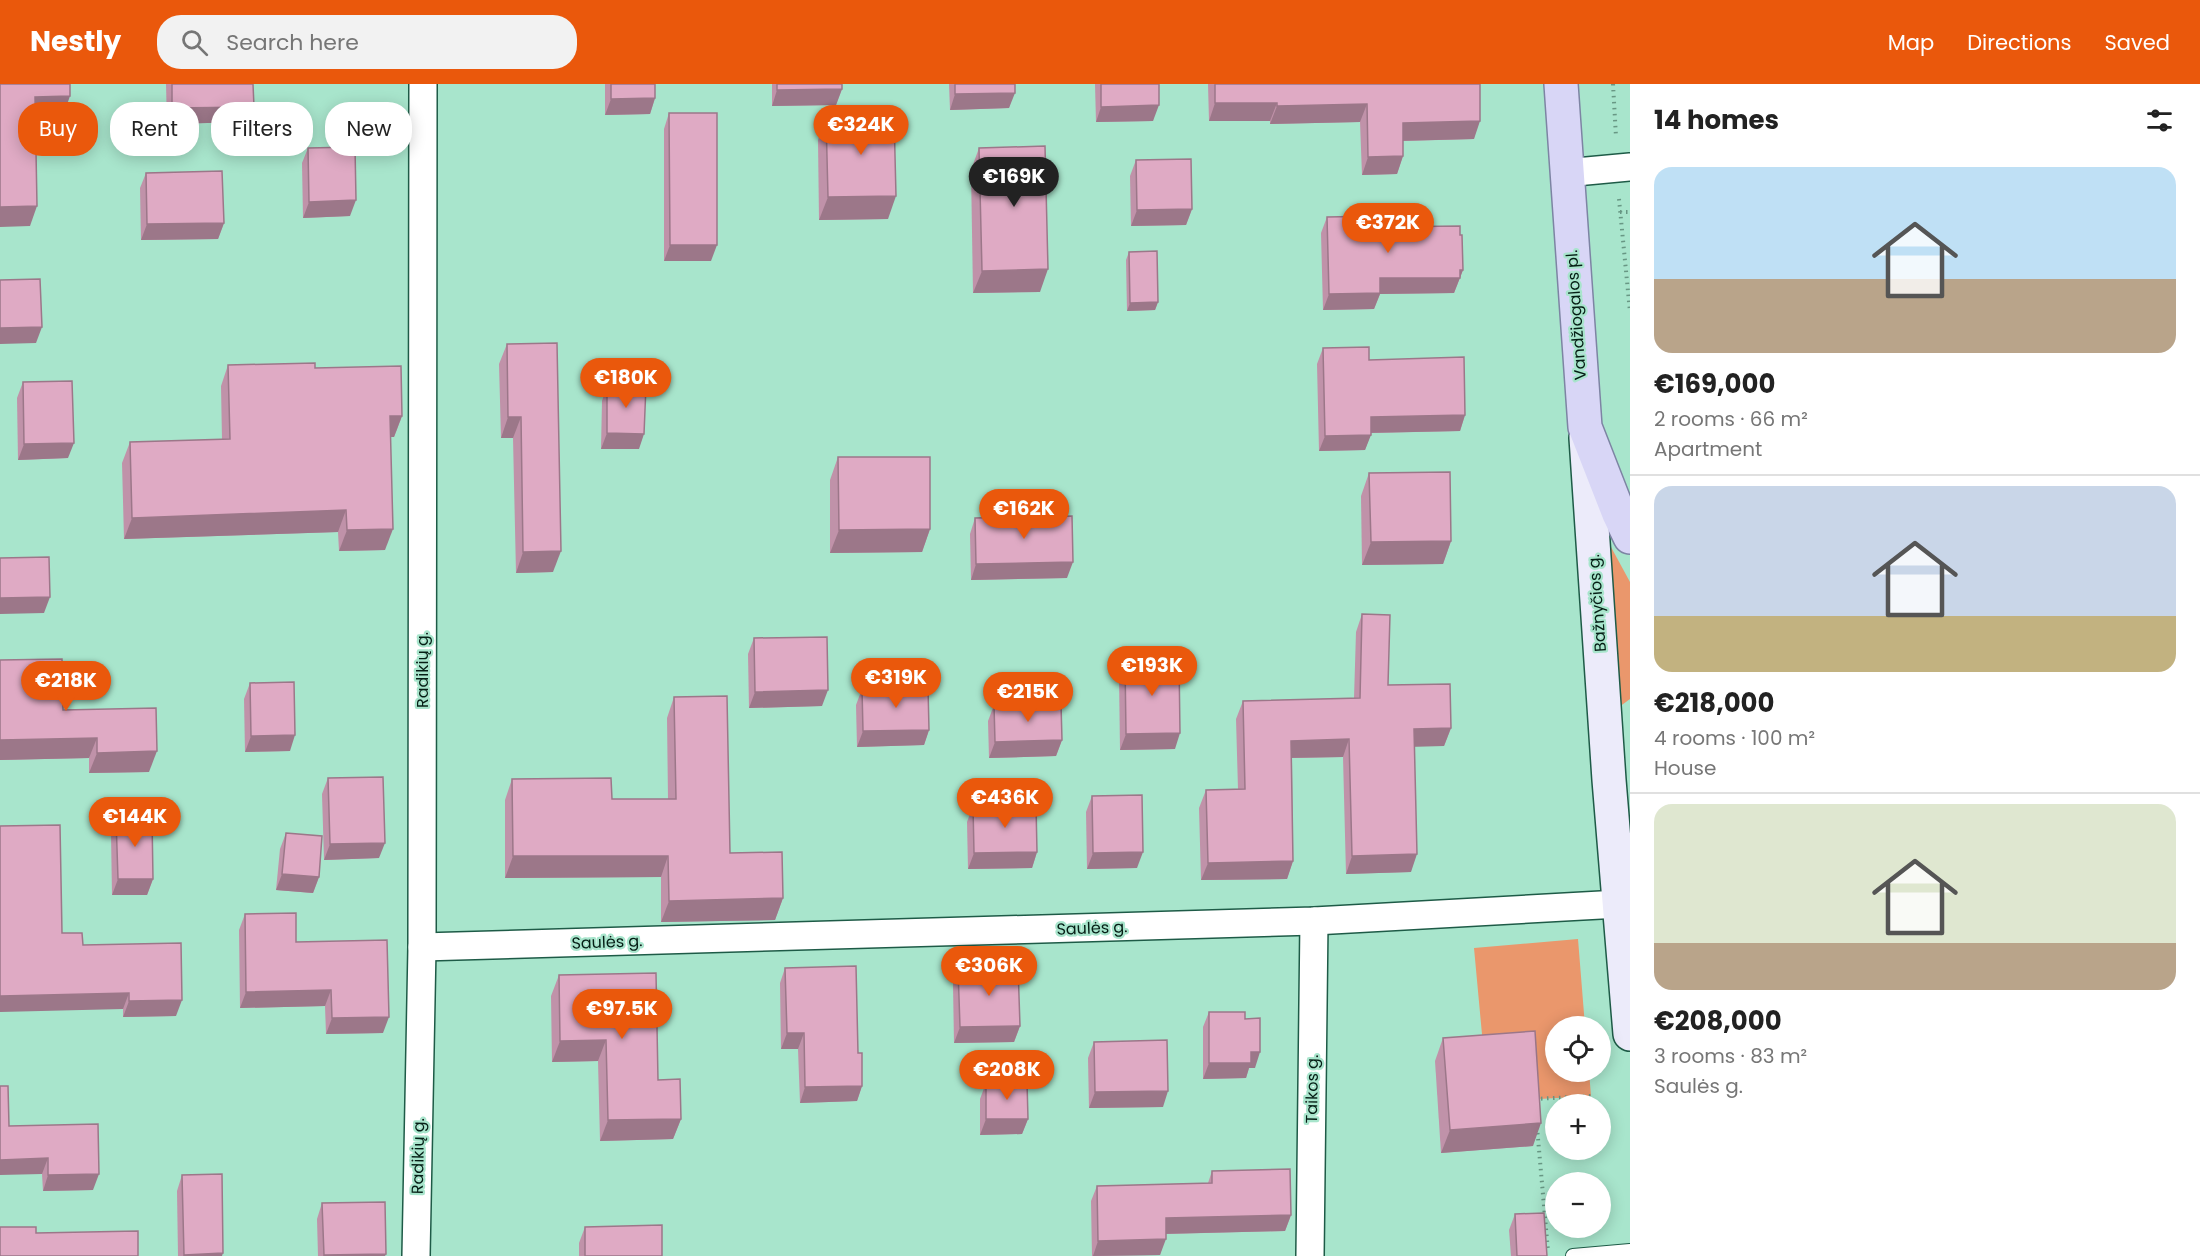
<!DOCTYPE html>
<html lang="en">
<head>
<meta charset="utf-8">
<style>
	body { margin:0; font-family:Poppins,sans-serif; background:#f2f2f2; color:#222; height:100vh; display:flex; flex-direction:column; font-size:22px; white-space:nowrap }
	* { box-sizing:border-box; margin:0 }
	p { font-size:20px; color:#767676 }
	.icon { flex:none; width:33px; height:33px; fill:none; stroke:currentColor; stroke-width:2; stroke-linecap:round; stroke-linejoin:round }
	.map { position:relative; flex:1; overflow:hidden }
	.details { display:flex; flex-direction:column; background:#fff; width:570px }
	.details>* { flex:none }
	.banner { position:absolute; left:18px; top:18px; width:570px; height:54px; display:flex; gap:12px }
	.buttons { position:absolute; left:1545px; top:932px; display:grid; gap:12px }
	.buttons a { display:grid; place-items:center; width:66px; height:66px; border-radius:50%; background:#fff; box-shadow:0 3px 15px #0003; font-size:30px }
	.price { position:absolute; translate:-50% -51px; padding:0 14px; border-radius:21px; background:#ea580c; color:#fff; font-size:20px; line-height:39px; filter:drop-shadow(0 2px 3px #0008) }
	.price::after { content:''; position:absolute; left:50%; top:36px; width:18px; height:14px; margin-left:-9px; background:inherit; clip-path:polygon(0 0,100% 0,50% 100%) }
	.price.selected { background:#222; color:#fff }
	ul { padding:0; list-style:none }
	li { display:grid; align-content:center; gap:12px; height:318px; padding:0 24px }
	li+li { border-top:2px solid #e0e0e0 }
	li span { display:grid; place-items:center; height:186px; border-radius:18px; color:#555 }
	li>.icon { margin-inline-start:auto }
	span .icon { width:108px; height:108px; fill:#fffc; stroke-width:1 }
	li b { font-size:26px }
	h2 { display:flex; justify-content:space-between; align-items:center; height:72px; padding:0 24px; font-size:26px }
	.tag { padding:0 21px; border-radius:24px; background:#fff; box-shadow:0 3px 15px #0003; font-size:21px; line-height:54px }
	.tag.selected { background:#ea580c; color:#fff }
	header { display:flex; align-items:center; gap:36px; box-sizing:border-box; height:84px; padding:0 30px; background:#ea580c; color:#fff }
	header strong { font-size:28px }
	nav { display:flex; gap:33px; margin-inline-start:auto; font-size:21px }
	.search { width:420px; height:54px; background:#f2f2f2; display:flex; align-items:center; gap:15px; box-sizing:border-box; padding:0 21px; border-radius:24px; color:#767676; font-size:22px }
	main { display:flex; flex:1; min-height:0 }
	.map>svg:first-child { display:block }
	.green { fill:#ea976c }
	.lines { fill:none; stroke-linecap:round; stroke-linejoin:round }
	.lane-casing { stroke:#1e5b47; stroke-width:16 }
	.street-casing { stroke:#1e5b47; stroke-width:30 }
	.secondary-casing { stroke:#1e5b47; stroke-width:36 }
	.primary-casing { stroke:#7d84a3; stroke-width:36 }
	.path { stroke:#689784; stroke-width:4; stroke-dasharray:1.5 4.5; stroke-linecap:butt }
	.lane { stroke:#fff; stroke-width:14 }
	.street { stroke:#fff; stroke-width:27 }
	.secondary { stroke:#ecebfa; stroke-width:33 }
	.primary { stroke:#d8d6f6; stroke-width:33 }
	.wall { fill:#c092a9 }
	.shaded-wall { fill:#9c7789 }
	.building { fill:#dfaac4; stroke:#9c7789; stroke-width:1.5 }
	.labels { text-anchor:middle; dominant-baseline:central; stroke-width:4.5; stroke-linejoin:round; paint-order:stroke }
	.street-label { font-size:16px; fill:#051e15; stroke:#a8e5cc }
</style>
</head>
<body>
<header>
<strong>Nestly</strong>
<div class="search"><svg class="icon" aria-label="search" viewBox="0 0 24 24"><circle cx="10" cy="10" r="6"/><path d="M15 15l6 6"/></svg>Search here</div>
<nav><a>Map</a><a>Directions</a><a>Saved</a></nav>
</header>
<main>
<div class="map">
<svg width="1630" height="1172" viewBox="0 0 1630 1172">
	<rect width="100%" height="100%" fill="#a8e5cc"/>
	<g class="green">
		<path d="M1599 441 1630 498V615L1615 626Z"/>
		<path d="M1578 855 1585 942H1556V987H1589L1591 1012 1539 1015 1483 961 1474 864Z"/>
	</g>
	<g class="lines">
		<defs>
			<path id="lane" d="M1573 1172 1630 1167"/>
			<g id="street">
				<path d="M1565 89 1630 83"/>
				<path d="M422 863 1314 837 1619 820"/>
				<path d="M416 1172 422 863 423 0"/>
				<path d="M1310 1172 1314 837"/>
			</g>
			<path id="secondary" d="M1586 354 1609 696 1630 950"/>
			<path id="primary" d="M1561 0 1585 343 1619 430 1630 453"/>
		</defs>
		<use href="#lane" class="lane-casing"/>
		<use href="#street" class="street-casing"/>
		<use href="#secondary" class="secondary-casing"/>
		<use href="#primary" class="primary-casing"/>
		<g class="path">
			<path d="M1613 0 1616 53"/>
			<path d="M1619 115 1630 228"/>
			<path d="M1620 128H1630"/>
			<path d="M1535 1015 1591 1012"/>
			<path d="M1537 1043 1548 1167"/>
		</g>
		<use href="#lane" class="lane"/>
		<use href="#street" class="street"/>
		<use href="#secondary" class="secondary"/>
		<use href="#primary" class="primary"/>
	</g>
	<g class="wall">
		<path d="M166 0H253L248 38 167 40Z"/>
		<path d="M605 0H655V14L650 30 605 31Z"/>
		<path d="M772 0H842V5L836 21 772 22Z"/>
		<path d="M949 0H1015L1009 24 950 26Z"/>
		<path d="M1095 0H1159L1153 37 1096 38Z"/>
		<path d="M1208 0H1480L1474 55 1403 57V72L1397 90 1362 91 1360 38 1270 40V37H1209Z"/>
		<path d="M669 29 711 177H664V45Z"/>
		<path d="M826 33 888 135 819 136 818 56Z"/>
		<path d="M308 64 350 132 303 134 302 79Z"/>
		<path d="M979 64 1040 208 973 209 971 86Z"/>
		<path d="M1136 76 1192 125 1186 141 1131 142 1130 92Z"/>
		<path d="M146 89 224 139 218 155 141 156 140 104Z"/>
		<path d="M1327 133 1379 143 1463 186 1454 209 1380 210 1374 225 1323 226 1321 149Z"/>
		<path d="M1129 168 1158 218 1155 226 1127 227 1126 176Z"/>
		<path d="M507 260 553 488 516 489 513 354H501L499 280Z"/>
		<path d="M1323 264 1369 276 1465 331 1460 347 1371 349 1365 366 1319 367 1317 280Z"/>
		<path d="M228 281 315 284 402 332 394 353H391L385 466 339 467 338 448 124 455 122 379 130 358 222 356 221 302Z"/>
		<path d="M23 298 68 374 18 376 17 314Z"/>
		<path d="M607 301 639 365H601L602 317Z"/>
		<path d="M838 373 930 445 922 468 830 469V396Z"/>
		<path d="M1369 389 1451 457 1443 480 1362 481 1361 412Z"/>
		<path d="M975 434 1067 494 971 496 970 450Z"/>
		<path d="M1362 530 1388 601 1451 644 1444 662H1415L1411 788 1346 790 1343 673 1292 674 1293 777 1287 795 1201 796 1199 724 1206 706 1238 705 1236 635 1243 617 1354 614 1356 548Z"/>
		<path d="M754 554 822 622 749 624 748 570Z"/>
		<path d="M0 576 63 626 149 688 89 689V674L0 676Z"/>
		<path d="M1125 577 1175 665 1120 666 1119 593Z"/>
		<path d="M250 599 290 667 245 668 244 615Z"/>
		<path d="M862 605 929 646 924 661 857 663 856 621Z"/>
		<path d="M674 613 730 769 783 814 775 836 661 838V793L505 794V716L512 695 612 715H668L667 634Z"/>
		<path d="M994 621 1062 656 1056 672 989 674 988 637Z"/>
		<path d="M328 694 379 774 324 776 322 710Z"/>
		<path d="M1092 712 1137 784 1087 785 1086 728Z"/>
		<path d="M973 722 1037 768 1032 784 968 785 967 738Z"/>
		<path d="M116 734 153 795 147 811H112L111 750Z"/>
		<path d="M286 749 319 793 313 809 276 806 280 765Z"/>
		<path d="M245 830 296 858 383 949 326 950 325 922 240 924 239 846Z"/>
		<path d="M62 849 83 861 176 932 123 933V925Z"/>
		<path d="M785 884 858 969 862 1002 857 1017 800 1019 798 965H781L780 899Z"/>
		<path d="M958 884 1020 942 1014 958 954 959 953 900Z"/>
		<path d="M559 891 658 996 681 1035 673 1055 600 1057 598 977 552 978 551 912Z"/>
		<path d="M1209 928 1245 935 1255 984H1249L1246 994 1203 995V943Z"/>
		<path d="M1443 954 1533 1062 1441 1069 1435 977Z"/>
		<path d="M1094 958 1163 1023 1089 1024 1088 974Z"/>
		<path d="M986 999 1028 1035 1022 1050 980 1051V1015Z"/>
		<path d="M9 1042 93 1106 43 1107 42 1090Z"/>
		<path d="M1212 1087 1291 1131 1285 1147 1166 1150 1160 1171 1092 1172 1091 1117 1097 1102 1208 1099Z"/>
		<path d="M182 1091 222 1172H178L177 1107Z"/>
		<path d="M322 1119 385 1172H318L317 1135Z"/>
		<path d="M1515 1130 1547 1172H1511L1509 1146Z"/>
		<path d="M585 1143 662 1172H579V1159Z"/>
	</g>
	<g class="shaded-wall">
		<path d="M842 5 836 21 772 22 777 6Z"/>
		<path d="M1015 9 1009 24 950 26 955 10Z"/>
		<path d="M70 12 63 32 28 33 35 13Z"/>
		<path d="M655 14 650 30 605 31 611 15Z"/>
		<path d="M1215 19H1277L1270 37H1209Z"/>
		<path d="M1367 20 1360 38 1270 40 1277 22Z"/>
		<path d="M1159 21 1153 37 1096 38 1101 23Z"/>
		<path d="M254 23 248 38 167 40 172 24Z"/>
		<path d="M1480 37 1474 55 1396 57 1403 39Z"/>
		<path d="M1403 72 1397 90 1362 91 1368 73Z"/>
		<path d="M896 112 888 135 819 136 828 113Z"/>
		<path d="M356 116 350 132 303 134 309 118Z"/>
		<path d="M37 122 30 142 0 143V123Z"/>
		<path d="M1192 125 1186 141 1131 142 1137 126Z"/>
		<path d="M224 139 218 155 141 156 147 140Z"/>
		<path d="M670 161H717L711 177H664Z"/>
		<path d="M1048 185 1040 208 973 209 982 187Z"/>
		<path d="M1463 186 1454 209 1380 210 1374 225 1323 226 1329 210 1380 194Z"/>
		<path d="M1158 218 1155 226 1127 227 1130 219Z"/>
		<path d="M42 243 36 259 0 260V244Z"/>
		<path d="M1465 331 1460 347 1365 349 1371 333Z"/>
		<path d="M390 332H402L394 353H382Z"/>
		<path d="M508 333H521L513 354H501Z"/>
		<path d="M607 349 644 350 639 365H601Z"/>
		<path d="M1371 351 1365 366 1319 367 1325 352Z"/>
		<path d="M74 359 68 374 18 376 24 360Z"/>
		<path d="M346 426 338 448 124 455 132 434Z"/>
		<path d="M393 445 385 466 339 467 347 446Z"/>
		<path d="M930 445 922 468 830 469 839 446Z"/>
		<path d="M1451 457 1443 480 1362 481 1371 458Z"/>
		<path d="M561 467 553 488 516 489 523 468Z"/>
		<path d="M1073 478 1067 494 971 496 976 480Z"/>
		<path d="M50 513 44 529 0 530V514Z"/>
		<path d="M828 606 822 622 749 624 755 608Z"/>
		<path d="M1451 644 1444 662 1408 663 1414 645Z"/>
		<path d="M929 646 924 661 857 663 863 647Z"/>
		<path d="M1180 649 1175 665 1120 666 1126 650Z"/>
		<path d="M295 651 290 667 245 668 251 652Z"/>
		<path d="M97 654 89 674 0 676V656Z"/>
		<path d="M1349 655 1343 673 1285 674 1291 657Z"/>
		<path d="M1062 656 1056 672 989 674 995 658Z"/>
		<path d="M157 667 149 688 89 689 97 669Z"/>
		<path d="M385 759 379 774 324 776 330 760Z"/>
		<path d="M1037 768 1032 784 968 785 974 769Z"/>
		<path d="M1143 768 1137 784 1087 785 1093 769Z"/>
		<path d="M1417 770 1411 788 1346 790 1352 772Z"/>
		<path d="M513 772H668L661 793 505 794Z"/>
		<path d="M1293 777 1287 795 1201 796 1208 779Z"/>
		<path d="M282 790 319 793 313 809 276 806Z"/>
		<path d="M118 795H153L147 811H112Z"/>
		<path d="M783 814 775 836 661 838 669 817Z"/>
		<path d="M331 906 325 922 240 924 246 908Z"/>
		<path d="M129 909 123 925 0 928V912Z"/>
		<path d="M182 916 176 932 123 933 129 917Z"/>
		<path d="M389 933 383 949 326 950 332 934Z"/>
		<path d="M1020 942 1014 958 954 959 960 943Z"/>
		<path d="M787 949H804L798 965H781Z"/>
		<path d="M606 956 598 977 552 978 560 957Z"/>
		<path d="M1251 968H1260L1255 984H1249L1246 994 1203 995 1209 979Z"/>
		<path d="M862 1002 857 1017 800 1019 805 1003Z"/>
		<path d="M1168 1007 1163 1023 1089 1024 1095 1008Z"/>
		<path d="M681 1035 673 1055 600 1057 608 1036Z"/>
		<path d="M986 1035H1028L1022 1050 980 1051Z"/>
		<path d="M1541 1039 1533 1062 1441 1069 1450 1046Z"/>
		<path d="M48 1074 42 1090 0 1091V1076Z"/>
		<path d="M99 1090 93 1106 43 1107 48 1091Z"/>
		<path d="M1291 1131 1285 1147 1160 1150 1166 1134Z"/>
		<path d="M1166 1155 1160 1171 1093 1172 1098 1157Z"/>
		<path d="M223 1169 222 1172H183L184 1171Z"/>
		<path d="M386 1170 385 1172H323L324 1171Z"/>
	</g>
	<g class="building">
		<path d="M0 0H70V12L35 13 37 122 0 123Z"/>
		<path d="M172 0H253L254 23 172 24Z"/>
		<path d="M611 0H655V14L611 15Z"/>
		<path d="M777 0H842V5L777 6Z"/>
		<path d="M955 0H1015V9L955 10Z"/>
		<path d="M1101 0H1159V21L1101 23Z"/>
		<path d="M1215 0H1480V37L1403 39V72L1368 73 1367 20 1277 22V19H1215Z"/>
		<path d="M669 29H717V161H670Z"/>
		<path d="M894 31 896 112 828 113 826 33Z"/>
		<path d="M1045 62 1048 185 982 187 979 64Z"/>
		<path d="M355 63 356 116 309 118 308 64Z"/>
		<path d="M1191 75 1192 125 1137 126 1136 76Z"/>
		<path d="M222 87 224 139 147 140 146 89Z"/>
		<path d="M1378 132 1379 143 1460 142V151H1462L1463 186H1460V194H1380V209L1329 210 1327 133Z"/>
		<path d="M1157 167 1158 218 1130 219 1129 168Z"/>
		<path d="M40 195 42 243 0 244V196Z"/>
		<path d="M557 259 561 467 523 468 521 333H508L507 260Z"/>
		<path d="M1369 263V276L1464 273 1465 331 1371 333V351L1325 352 1323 264Z"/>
		<path d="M315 279V284L401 282 402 332H390L393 445 347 446 346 426 132 434 130 358 230 355 228 281Z"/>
		<path d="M72 297 74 359 24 360 23 298Z"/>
		<path d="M607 301 646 302 644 350 607 349Z"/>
		<path d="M838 373H930V445L839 446Z"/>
		<path d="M1450 388 1451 457 1371 458 1369 389Z"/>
		<path d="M1072 432 1073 478 976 480 975 434Z"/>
		<path d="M49 473 50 513 0 514V474Z"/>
		<path d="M1362 530 1390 531 1388 601 1450 600 1451 644 1414 645 1417 770 1352 772 1349 655 1291 657 1293 777 1208 779 1206 706 1245 705 1243 617 1360 614Z"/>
		<path d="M827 553 828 606 755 608 754 554Z"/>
		<path d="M62 575 63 626 156 624 157 667 97 669V654L0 656V576Z"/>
		<path d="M1179 576 1180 649 1126 650 1125 577Z"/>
		<path d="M294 598 295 651 251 652 250 599Z"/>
		<path d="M928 603 929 646 863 647 862 605Z"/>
		<path d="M727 612 730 769 782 768 783 814 669 817 668 772H513L512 695 611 694 612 715H676L674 613Z"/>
		<path d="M1061 620 1062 656 995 658 994 621Z"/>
		<path d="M383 693 385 759 330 760 328 694Z"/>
		<path d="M1142 711 1143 768 1093 769 1092 712Z"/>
		<path d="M1036 721 1037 768 974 769 973 722Z"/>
		<path d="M116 734H152L153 795H118Z"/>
		<path d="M60 741 62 849H82L83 861 181 859 182 916 129 917V909L0 912V742Z"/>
		<path d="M286 749 322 752 319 793 282 790Z"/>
		<path d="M296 829V858L387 856 389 933 332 934 331 906 246 908 245 830Z"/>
		<path d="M856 882 858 969H862V1002L805 1003 804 949H787L785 884Z"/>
		<path d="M1018 882 1020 942 960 943 958 884Z"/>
		<path d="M656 889 658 996 680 995 681 1035 608 1036 606 956 560 957 559 891Z"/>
		<path d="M1209 928H1245V935L1260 934V968H1251V979H1209Z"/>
		<path d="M1535 947 1541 1039 1450 1046 1443 954Z"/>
		<path d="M1167 956 1168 1007 1095 1008 1094 958Z"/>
		<path d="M1027 998 1028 1035H986V999Z"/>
		<path d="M0 1002H8L9 1042 98 1040 99 1090 48 1091V1074L0 1076Z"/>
		<path d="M1290 1085 1291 1131 1166 1134V1155L1098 1157 1097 1102 1212 1099V1087Z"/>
		<path d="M222 1090 223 1169 184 1171 182 1091Z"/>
		<path d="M385 1118 386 1170 324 1171 322 1119Z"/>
		<path d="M1544 1129 1547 1172H1517L1515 1130Z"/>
		<path d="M662 1141V1172H585V1143Z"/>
		<path d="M0 1143H36V1149L138 1147V1172H0Z"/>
	</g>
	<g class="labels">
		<g class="street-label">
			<text transform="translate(1576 231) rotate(-94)">Vandžiogalos pl.</text>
			<text transform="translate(1597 519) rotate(-94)">Bažnyčios g.</text>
			<text transform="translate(422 586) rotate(-90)">Radikių g.</text>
			<text transform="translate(1092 844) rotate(-2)">Saulės g.</text>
			<text transform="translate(607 858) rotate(-2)">Saulės g.</text>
			<text transform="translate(1312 1005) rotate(-89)">Taikos g.</text>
			<text transform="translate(418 1072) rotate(-89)">Radikių g.</text>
		</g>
	</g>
</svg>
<div class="buttons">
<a><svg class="icon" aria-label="locate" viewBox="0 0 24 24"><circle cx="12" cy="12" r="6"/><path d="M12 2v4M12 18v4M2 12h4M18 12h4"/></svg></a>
<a>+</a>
<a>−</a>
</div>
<b class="price" style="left:861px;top:72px">€324K</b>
<b class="price selected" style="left:1014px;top:124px">€169K</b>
<b class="price" style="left:1388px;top:170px">€372K</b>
<b class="price" style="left:626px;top:325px">€180K</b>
<b class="price" style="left:1024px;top:456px">€162K</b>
<b class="price" style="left:1152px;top:613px">€193K</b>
<b class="price" style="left:896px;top:625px">€319K</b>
<b class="price" style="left:66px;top:628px">€218K</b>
<b class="price" style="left:1028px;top:639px">€215K</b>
<b class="price" style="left:1005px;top:745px">€436K</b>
<b class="price" style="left:135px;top:764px">€144K</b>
<b class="price" style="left:989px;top:913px">€306K</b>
<b class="price" style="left:622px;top:956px">€97.5K</b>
<b class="price" style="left:1007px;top:1017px">€208K</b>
<div class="banner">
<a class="tag selected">Buy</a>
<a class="tag">Rent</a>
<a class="tag">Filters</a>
<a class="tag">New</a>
</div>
</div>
<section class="details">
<h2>14 homes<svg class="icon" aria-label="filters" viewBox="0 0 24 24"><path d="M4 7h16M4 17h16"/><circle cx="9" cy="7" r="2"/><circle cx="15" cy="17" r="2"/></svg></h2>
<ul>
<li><span style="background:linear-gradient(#bfe0f5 60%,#b9a48a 0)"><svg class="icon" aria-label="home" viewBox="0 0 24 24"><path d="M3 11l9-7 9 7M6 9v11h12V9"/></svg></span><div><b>€169,000</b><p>2 rooms · 66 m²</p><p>Apartment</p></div></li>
<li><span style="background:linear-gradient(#c9d6e8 70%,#c2b280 0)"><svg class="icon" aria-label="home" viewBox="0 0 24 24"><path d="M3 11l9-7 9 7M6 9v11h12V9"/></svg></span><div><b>€218,000</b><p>4 rooms · 100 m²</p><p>House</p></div></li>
<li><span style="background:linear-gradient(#dfe7d0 75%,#b9a48a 0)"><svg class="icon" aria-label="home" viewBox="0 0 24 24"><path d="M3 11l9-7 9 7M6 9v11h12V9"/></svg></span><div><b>€208,000</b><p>3 rooms · 83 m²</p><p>Saulės g.</p></div></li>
</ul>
</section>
</main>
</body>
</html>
